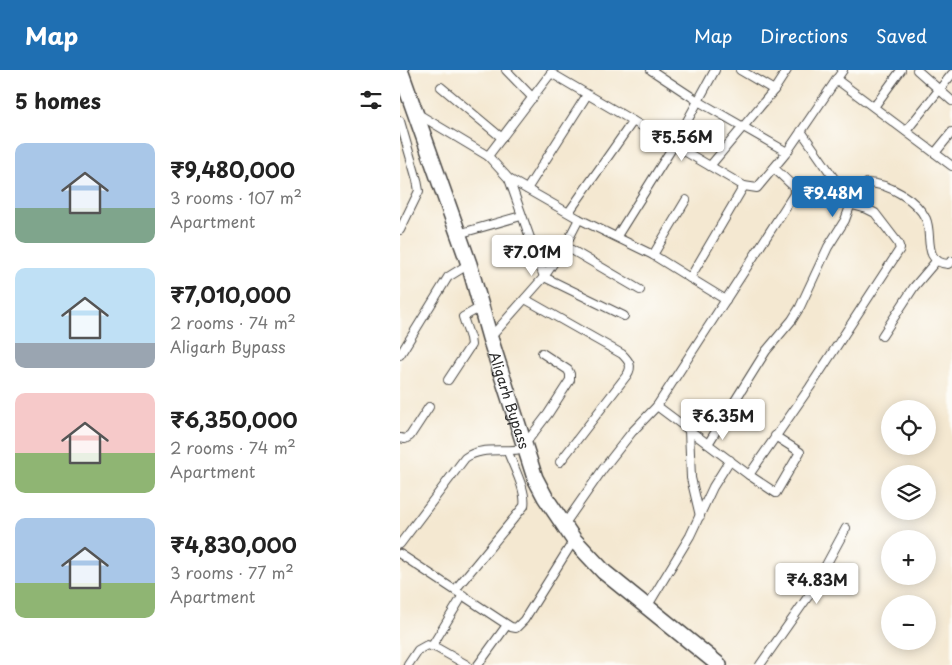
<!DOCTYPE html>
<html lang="en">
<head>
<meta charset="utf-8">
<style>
	body { margin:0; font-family:"Playpen Sans",sans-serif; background:#f6f6f6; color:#222; height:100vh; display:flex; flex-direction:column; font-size:19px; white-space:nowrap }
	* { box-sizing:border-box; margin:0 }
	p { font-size:16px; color:#767676 }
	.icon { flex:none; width:28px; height:28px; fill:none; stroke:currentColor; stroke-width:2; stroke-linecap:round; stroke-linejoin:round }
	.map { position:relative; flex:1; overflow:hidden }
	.panel { display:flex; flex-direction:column; background:#fff; width:400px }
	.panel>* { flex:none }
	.buttons { position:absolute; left:481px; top:330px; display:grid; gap:10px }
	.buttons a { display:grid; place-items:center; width:55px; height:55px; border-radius:50%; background:#fff; box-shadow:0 2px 12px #0003; font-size:25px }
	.price { position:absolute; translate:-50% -42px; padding:0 11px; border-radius:5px; background:#fff; color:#222; font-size:16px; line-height:32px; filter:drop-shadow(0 1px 2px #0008) }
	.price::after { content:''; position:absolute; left:50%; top:30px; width:15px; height:11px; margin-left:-8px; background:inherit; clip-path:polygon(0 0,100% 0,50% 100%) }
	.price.active { background:#1f6fb2; color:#fff }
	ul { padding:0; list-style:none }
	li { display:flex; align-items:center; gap:15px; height:125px; padding:0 15px }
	li span { display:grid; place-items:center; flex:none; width:140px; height:100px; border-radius:10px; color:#555 }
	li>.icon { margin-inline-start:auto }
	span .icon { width:60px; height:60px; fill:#fffc; stroke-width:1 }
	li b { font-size:21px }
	h2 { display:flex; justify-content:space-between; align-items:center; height:60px; padding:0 15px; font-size:21px }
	header { display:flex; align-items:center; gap:30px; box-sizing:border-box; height:70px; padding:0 25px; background:#1f6fb2; color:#fff }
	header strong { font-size:24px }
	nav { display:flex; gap:28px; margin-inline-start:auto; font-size:18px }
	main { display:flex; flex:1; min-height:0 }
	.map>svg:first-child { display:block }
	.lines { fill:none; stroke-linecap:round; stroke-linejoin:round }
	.street-casing { stroke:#494744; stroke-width:10 }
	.highway-casing { stroke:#494744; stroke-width:18 }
	.street { stroke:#fff; stroke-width:8 }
	.highway { stroke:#fff; stroke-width:15 }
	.labels { text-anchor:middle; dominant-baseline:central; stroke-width:5; stroke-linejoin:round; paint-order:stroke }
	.street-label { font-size:14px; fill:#2b2b2b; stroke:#fdfcf7 }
</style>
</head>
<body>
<header>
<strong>Map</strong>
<nav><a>Map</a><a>Directions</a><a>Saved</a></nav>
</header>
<main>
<section class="panel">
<h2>5 homes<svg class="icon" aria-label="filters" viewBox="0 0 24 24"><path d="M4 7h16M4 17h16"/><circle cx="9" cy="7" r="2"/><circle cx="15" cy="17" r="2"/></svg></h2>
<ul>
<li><span style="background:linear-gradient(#a9c7e8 65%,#7fa58c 0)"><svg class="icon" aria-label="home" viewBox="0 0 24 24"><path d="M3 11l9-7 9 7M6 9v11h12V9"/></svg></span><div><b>₹9,480,000</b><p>3 rooms · 107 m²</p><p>Apartment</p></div></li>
<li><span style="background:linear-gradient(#bfe0f5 75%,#9aa5b1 0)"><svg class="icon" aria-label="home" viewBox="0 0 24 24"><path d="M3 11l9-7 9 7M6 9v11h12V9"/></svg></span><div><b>₹7,010,000</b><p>2 rooms · 74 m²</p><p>Aligarh Bypass</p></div></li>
<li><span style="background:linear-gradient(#f6c9c9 60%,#8fb573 0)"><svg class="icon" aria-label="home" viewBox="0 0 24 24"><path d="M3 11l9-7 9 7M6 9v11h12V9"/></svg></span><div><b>₹6,350,000</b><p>2 rooms · 74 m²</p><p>Apartment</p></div></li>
<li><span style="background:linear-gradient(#a9c7e8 65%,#8fb573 0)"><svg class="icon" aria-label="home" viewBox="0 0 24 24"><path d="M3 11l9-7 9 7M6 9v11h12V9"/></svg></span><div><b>₹4,830,000</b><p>3 rooms · 77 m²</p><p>Apartment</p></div></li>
</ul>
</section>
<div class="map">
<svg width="552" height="595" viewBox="0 0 552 595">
	<rect width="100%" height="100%" fill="#fdfcf7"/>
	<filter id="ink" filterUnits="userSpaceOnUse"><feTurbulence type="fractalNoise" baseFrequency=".02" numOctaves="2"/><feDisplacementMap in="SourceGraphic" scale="10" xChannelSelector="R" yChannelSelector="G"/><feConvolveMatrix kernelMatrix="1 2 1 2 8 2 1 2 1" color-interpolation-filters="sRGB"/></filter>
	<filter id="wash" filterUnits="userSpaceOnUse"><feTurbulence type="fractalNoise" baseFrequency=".0096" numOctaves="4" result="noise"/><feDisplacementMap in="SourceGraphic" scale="20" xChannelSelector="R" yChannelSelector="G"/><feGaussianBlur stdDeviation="1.12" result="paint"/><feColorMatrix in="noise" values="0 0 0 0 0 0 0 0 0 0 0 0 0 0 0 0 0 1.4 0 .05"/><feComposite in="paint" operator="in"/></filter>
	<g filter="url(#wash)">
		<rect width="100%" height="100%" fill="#f4e8d1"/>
	</g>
	<g filter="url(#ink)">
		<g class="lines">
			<defs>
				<g id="street">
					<path d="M106 0 133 28"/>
					<path d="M251 0 298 31 387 82"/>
					<path d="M340 0 374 20 387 0"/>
					<path d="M517 0 552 31"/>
					<path d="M436 9 552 96"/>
					<path d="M41 17 102 68"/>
					<path d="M474 37 501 0"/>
					<path d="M18 44 88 86 109 109 179 149 253 185 290 208 344 116"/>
					<path d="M0 51 17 110 19 121 0 160"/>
					<path d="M506 61 552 4"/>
					<path d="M535 83 552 62"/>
					<path d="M88 86 151 3 344 116 357 118 387 82 443 0"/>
					<path d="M310 96 374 20"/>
					<path d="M109 109 144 207 224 246"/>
					<path d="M127 119 187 25"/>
					<path d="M169 142 233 51"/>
					<path d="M58 164 121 146"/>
					<path d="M217 166 274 75 315 0"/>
					<path d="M165 176 240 220"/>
					<path d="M253 185 286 130"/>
					<path d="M290 208 326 230"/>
					<path d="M125 229 222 284C229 291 233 296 227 305L160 392"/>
					<path d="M482 266 514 217 537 190"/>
					<path d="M90 268 144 207 165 176 179 149"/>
					<path d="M0 285 48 207 69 194"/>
					<path d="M48 310 71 275 70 268 63 247 81 237"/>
					<path d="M257 336 349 405 376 423 400 382 375 366"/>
					<path d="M289 360 291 408 300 446"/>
					<path d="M0 368 5 369 10 366 29 337"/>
					<path d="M125 374 148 344 170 310V304L168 300 142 283"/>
					<path d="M308 374 366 281 392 250 400 237 428 177 445 150 449 139 448 130 445 124 401 61"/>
					<path d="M349 405 410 317 500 179 498 173 475 143 467 139 449 134 467 113C488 113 517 130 526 149 533 165 522 192 548 194L552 191"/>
					<path d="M164 455 203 399 232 362 257 336 389 132 394 124V117L374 98"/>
					<path d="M0 474 65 388C83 375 106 384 126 378"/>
					<path d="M0 484 100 550 111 557 116 558 124 550 174 470"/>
					<path d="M55 520 124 436C127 421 113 396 108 382"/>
					<path d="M247 537 290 466 313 417 330 390"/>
					<path d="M32 576 63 525"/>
					<path d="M8 595 18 580 27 575 37 578 67 595"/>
					<path d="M78 595 107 555"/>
					<path d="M360 595 412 521 446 458"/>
				</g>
				<g id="highway">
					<path id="s1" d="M0 0 69 194 90 268 135 408 145 427 174 470 204 502 319 595"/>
				</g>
			</defs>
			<use href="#street" class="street-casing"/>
			<use href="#highway" class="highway-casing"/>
			<use href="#street" class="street"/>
			<use href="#highway" class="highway"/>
		</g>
	</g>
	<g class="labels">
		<g class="street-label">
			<text stroke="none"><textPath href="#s1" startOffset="348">Aligarh Bypass</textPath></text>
		</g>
	</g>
</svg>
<div class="buttons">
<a><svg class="icon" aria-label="locate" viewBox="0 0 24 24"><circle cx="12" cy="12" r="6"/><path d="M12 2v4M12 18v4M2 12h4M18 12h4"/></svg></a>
<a><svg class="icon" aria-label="layers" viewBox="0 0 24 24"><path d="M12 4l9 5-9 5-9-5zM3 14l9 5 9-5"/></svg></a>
<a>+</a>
<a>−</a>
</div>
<b class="price" style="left:282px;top:92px">₹5.56M</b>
<b class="price active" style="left:433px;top:148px">₹9.48M</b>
<b class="price" style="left:132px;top:207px">₹7.01M</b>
<b class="price" style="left:323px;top:371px">₹6.35M</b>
<b class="price" style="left:417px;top:535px">₹4.83M</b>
</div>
</main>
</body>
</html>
